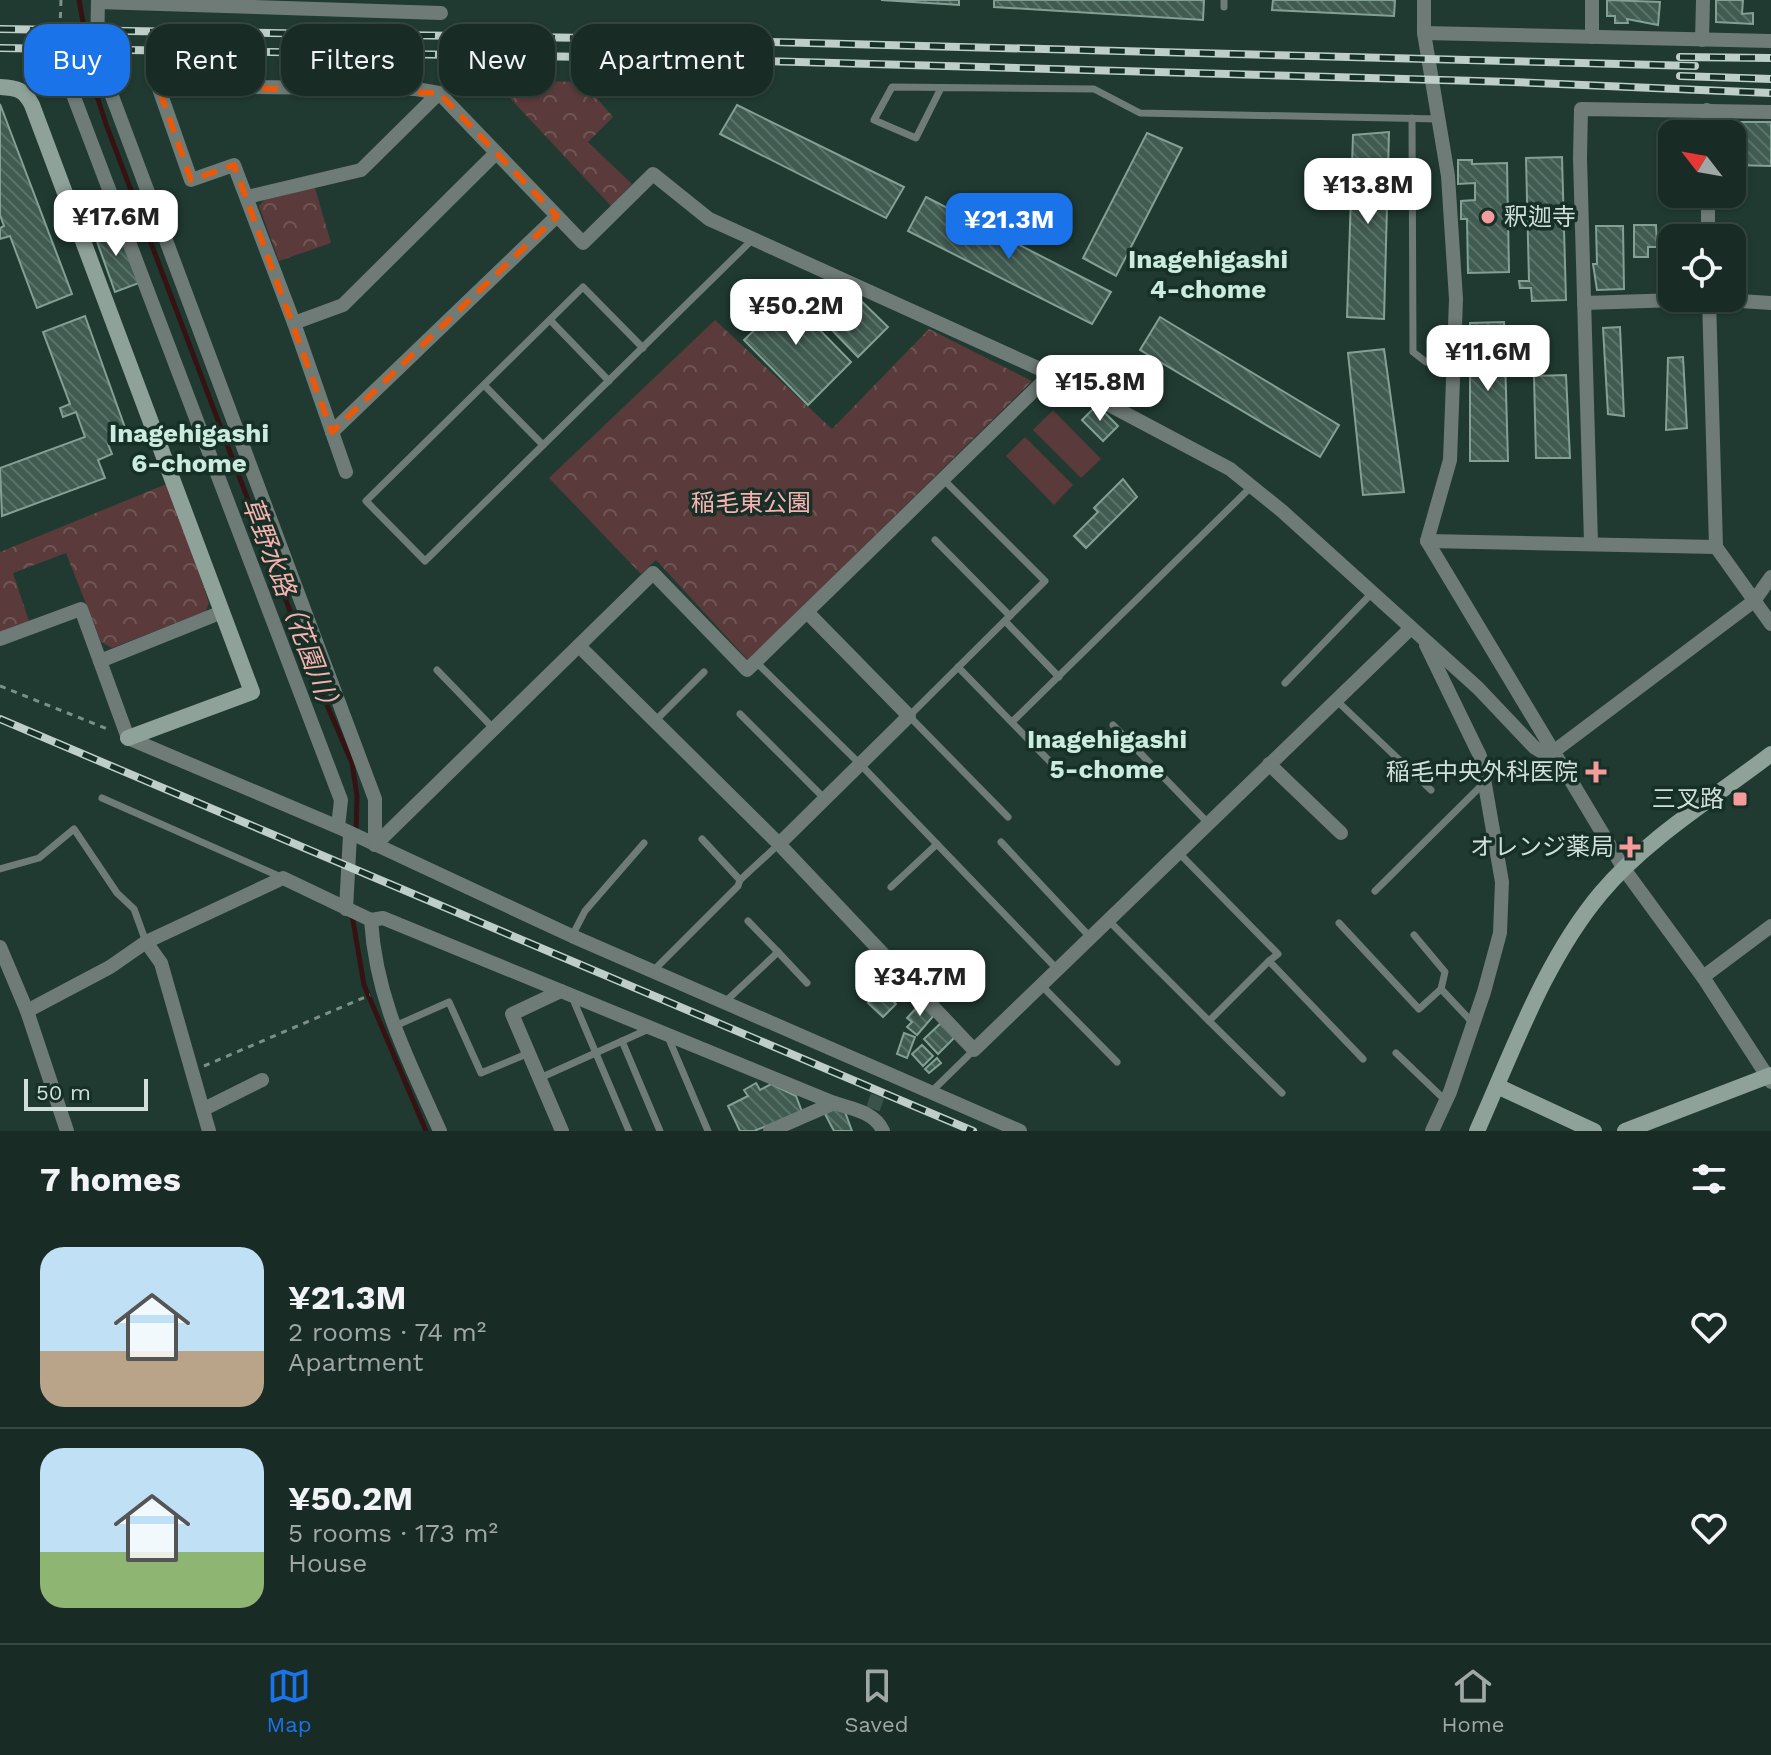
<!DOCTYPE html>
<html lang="en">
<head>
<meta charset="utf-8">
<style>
	body { margin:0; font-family:"Work Sans","Noto Sans JP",sans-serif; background:#21342d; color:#f1f3f6; height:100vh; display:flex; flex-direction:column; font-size:30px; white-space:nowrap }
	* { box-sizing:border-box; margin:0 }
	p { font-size:26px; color:#9fa7a7 }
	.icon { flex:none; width:44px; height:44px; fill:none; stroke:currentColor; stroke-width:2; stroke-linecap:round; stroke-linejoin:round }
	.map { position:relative; height:1131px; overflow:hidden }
	.panel { display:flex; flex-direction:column; background:#182c25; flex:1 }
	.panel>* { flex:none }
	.top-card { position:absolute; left:24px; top:24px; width:800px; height:72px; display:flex; gap:16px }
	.needle { width:52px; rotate:301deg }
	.tools { position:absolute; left:1658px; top:120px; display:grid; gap:16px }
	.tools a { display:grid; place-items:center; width:88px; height:88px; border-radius:16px; background:#182c25; box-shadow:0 2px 6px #0004,0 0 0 2px #364842; font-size:40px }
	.scale { position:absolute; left:24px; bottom:20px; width:124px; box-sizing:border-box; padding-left:8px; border:4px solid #d0dfd9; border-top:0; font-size:22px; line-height:28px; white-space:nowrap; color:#d0dfd9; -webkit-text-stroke:6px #163027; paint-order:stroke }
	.price { position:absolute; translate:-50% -68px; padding:0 18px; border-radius:16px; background:#fff; color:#222; font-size:26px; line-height:52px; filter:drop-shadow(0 2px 4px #0008) }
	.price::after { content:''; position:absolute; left:50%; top:48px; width:24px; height:18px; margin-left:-12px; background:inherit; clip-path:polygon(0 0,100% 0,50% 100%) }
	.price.on { background:#1a73e8; color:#fff }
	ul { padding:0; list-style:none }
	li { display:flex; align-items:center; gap:24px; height:200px; padding:0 40px }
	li+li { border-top:2px solid #364842 }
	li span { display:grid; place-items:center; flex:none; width:224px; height:160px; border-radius:24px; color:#555 }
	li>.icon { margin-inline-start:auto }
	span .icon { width:96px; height:96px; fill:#fffc; stroke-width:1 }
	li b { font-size:34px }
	h2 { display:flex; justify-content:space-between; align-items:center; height:96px; padding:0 40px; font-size:34px }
	.tag { padding:0 28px; border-radius:24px; background:#182c25; box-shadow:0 2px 6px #0004,0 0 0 2px #364842; font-size:28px; line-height:72px }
	.tag.on { background:#1a73e8; color:#fff }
	.menu { display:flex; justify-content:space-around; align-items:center; height:112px; border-top:2px solid #364842; background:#182c25; font-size:22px; color:#9fa7a7 }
	.menu a { display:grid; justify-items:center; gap:4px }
	.menu .on { color:#1a73e8 }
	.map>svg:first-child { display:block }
	.park { fill:url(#park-crowns) }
	.garden { fill:#5a3a3a }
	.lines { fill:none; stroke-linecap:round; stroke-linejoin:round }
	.stream { stroke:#351315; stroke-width:5 }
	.building { fill:url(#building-back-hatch); stroke:#82a094; stroke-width:2 }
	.street-tunnel { stroke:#3a534a; stroke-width:14; stroke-dasharray:14 7; stroke-linecap:butt }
	.path { stroke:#7c9089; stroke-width:3; stroke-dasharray:6 6; stroke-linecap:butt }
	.lane { stroke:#6e7b76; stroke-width:7 }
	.street { stroke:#6e7b76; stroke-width:14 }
	.secondary { stroke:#8ea29a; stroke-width:16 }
	.rail-casing { stroke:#becec8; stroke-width:8 }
	.rail { stroke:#163027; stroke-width:5; stroke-dasharray:15; stroke-linecap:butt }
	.marked { fill:none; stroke:#e8590c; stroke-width:6; stroke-dasharray:16 10; stroke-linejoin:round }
	.poi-dot { fill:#f59b9c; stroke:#163027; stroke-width:3 }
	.labels { text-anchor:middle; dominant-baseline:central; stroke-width:7; stroke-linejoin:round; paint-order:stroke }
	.poi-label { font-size:24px; fill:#d0dfd9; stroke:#163027; text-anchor:end }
	.park-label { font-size:24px; fill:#fab2b1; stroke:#163027 }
	.neighbourhood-label { font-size:26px; font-weight:bold; fill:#ccebdf; stroke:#163027 }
	.water-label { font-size:26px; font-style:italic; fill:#f9b1b0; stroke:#163027 }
</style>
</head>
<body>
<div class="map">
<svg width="1771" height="1131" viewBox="0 0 1771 1131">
	<defs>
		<pattern id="park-crowns" width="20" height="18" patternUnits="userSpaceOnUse" patternTransform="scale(2)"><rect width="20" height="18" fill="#5a3a3a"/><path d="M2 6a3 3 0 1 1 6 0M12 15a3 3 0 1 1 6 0" fill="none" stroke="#715656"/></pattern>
		<pattern id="building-back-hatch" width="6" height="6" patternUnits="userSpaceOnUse" patternTransform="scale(2)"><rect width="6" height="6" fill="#405b51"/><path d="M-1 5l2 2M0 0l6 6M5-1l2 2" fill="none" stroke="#5b7269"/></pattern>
	</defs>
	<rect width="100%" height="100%" fill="#203a31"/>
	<g class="park">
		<path d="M493 80 583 82 613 117 588 142 632 184 611 206Z"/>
		<path d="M315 188 331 243 279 261 259 206 264 200Z"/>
		<path d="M715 320 832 429 929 329 1032 381 748 660 656 560 641 574 549 478Z"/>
		<path d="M169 483 209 603 206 611 112 648 101 642 66 553 13 573 29 621 0 632V552Z"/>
	</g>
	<g class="garden">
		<path d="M1053 410 1101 459 1081 478 1033 430Z"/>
		<path d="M1025 437 1073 485 1054 505 1006 456Z"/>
	</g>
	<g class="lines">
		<g class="stream">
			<path d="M79 0 96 93 106 124 315 677 352 763 357 796 356 834"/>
			<path d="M352 915 364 985 426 1131"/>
		</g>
	</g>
	<g class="building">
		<path d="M881 0H959V5Z"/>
		<path d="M994 0H1204L1203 20 994 7Z"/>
		<path d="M1273 0H1395L1394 16 1272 10Z"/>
		<path d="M1607 0 1660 2 1658 25 1627 19 1628 23H1615V16H1607Z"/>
		<path d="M1716 0H1743L1742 14 1753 13V24L1716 22Z"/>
		<path d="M0 104 72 294 37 308 10 236 0 239V228L4 226 0 215Z"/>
		<path d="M737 105 904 187 886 218 720 134Z"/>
		<path d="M1736 122H1771V166L1735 165Z"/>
		<path d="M1389 132 1384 319 1347 317 1353 135Z"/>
		<path d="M1147 133 1182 148 1116 276 1083 258Z"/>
		<path d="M1562 157 1566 300 1532 301 1531 288H1520L1519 281H1529L1526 158Z"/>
		<path d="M1458 160H1472V164L1507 163 1509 272 1468 273 1467 219H1461V201L1475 200V183L1458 184Z"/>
		<path d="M926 197 1111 292 1092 324 908 231Z"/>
		<path d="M118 224 139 283 115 292 94 233Z"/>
		<path d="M1634 225H1656L1657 247H1648V257H1634Z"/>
		<path d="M1596 226H1623L1624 289 1597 290 1593 264H1597Z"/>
		<path d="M1668 234H1698V238H1672V256H1668Z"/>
		<path d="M777 286 851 362 808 405 744 340 767 318 756 307Z"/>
		<path d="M852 292 888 327 858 357 823 321Z"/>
		<path d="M85 316 128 436 108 444 112 454 98 460 105 478 2 516 0 468 85 437 76 412 63 417 60 408 70 404 43 332Z"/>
		<path d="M1160 317 1339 425 1320 457 1140 350Z"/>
		<path d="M1504 322 1508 461H1470V323Z"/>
		<path d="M1620 327 1624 416 1608 414 1603 328Z"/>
		<path d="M1384 349 1404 492 1363 495 1348 353Z"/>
		<path d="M1683 357 1687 428 1666 430 1668 358Z"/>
		<path d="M1566 375 1570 458H1536L1534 376Z"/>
		<path d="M1097 405 1118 426 1103 441 1082 420Z"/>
		<path d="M1123 479 1137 497 1086 548 1074 536 1098 512 1094 508Z"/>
		<path d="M881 990 896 1004 883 1017 868 1003Z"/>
		<path d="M922 1002 935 1014 917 1035 907 1027 912 1022 907 1018Z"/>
		<path d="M942 1022 956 1036 938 1054 924 1039Z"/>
		<path d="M904 1033 915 1037 907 1058 897 1054Z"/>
		<path d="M922 1045 933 1056 923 1066 912 1054Z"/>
		<path d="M937 1058 941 1063 929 1073 925 1069Z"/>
		<path d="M756 1083 760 1090 771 1084 796 1096 802 1112 754 1131H740L728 1106 748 1096 744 1090Z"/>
		<path d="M835 1106 845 1112 852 1131H834L825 1114Z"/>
	</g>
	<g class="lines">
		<path class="street-tunnel" d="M873 1109 880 1088"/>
		<g class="path">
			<path d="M61 0 59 56 64 71"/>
			<path d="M39 86 55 85"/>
			<path d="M0 686 110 730"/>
			<path d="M204 1066 370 995"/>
		</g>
		<g class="lane">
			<path d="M1224 7V0"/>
			<path d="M941 88 916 138 874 120 892 87 1094 89 1140 113 1439 119"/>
			<path d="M1412 118 1413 352 1426 362 1453 366"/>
			<path d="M550 320 609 381"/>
			<path d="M643 348 583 287 366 501 425 561 753 239"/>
			<path d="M484 385 543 445"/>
			<path d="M944 480 1045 581 909 716 1008 817"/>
			<path d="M935 540 1010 616"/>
			<path d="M1005 621 1059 677"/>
			<path d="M756 662 860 764 1057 969"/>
			<path d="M958 667 1059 771"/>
			<path d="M437 670 494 729"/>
			<path d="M1285 683 1372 593"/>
			<path d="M1336 700 1431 790"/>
			<path d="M740 714 825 799"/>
			<path d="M656 720 704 672"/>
			<path d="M1012 722 1252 486"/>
			<path d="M1113 725 1208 823"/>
			<path d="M102 798 281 877"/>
			<path d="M702 839 740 880"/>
			<path d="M1001 842 1090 937"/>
			<path d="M1178 852 1278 954 1269 961 1363 1059"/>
			<path d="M0 869 39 858 74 829 117 893 134 909 146 942"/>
			<path d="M891 887 937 844"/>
			<path d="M1375 891 1484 783"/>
			<path d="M1109 921 1209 1021"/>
			<path d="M1339 923 1419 1009 1441 989 1473 1023"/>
			<path d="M1414 935 1445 972 1441 989"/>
			<path d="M572 936 585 911 644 843"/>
			<path d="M778 952 807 983"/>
			<path d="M1269 961 1209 1021 1282 1093"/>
			<path d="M653 971 738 886 740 880 779 844"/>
			<path d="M1041 985 1117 1062"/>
			<path d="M572 997 629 1131"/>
			<path d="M725 1002 778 952 748 921"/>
			<path d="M395 1026 449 1002 481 1073 529 1053"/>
			<path d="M668 1037 708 1131"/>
			<path d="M622 1041 660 1131"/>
			<path d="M1396 1053 1446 1101"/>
			<path d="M540 1078 651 1028"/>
			<path d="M930 1093 974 1050"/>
		</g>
		<g class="street">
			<path d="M98 0 97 56 375 799V845"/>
			<path d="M1424 0V33L1448 176 1456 299 1450 460 1427 541 1624 869 1703 977 1771 1082"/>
			<path d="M98 2 441 13"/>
			<path d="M1424 33 1771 41"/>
			<path d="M1592 37V0"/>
			<path d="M1702 40 1703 0"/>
			<path d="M69 84 341 800 338 827"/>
			<path d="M439 93 583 243 653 174 709 219 1051 374 1230 469 1282 511 1478 688 1534 747 1558 762"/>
			<path d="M1707 110 1708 134"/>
			<path d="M1708 194V238"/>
			<path d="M247 197 361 170 439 93 416 89 158 86 191 180 234 165 294 323 346 472"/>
			<path d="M1709 298 1716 547 1771 624"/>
			<path d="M1584 303 1709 299 1771 303"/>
			<path d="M294 323 343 305 496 153"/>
			<path d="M332 432 557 216"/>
			<path d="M1427 541 1716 547"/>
			<path d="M1591 543 1580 158 1581 109 1771 112"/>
			<path d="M0 639 81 609 128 738 338 827 572 936 1020 1131"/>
			<path d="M1426 645 1480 756 1502 882 1500 933 1484 992 1450 1092 1432 1131"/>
			<path d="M579 646 779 844 974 1050 1410 629"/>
			<path d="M100 661 222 612"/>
			<path d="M1553 752 1754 601 1771 577"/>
			<path d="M1269 764 1341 833"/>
			<path d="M779 844 909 716 807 612"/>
			<path d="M375 845 653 573 747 670 1051 374"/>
			<path d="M346 909 350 835"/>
			<path d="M371 920 383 918 834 1103C852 1109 875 1112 883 1131"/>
			<path d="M146 942 161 963 209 1131"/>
			<path d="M0 947 27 1011 67 1131"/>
			<path d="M1703 977 1771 926"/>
			<path d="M561 991 512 1014 562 1131"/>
			<path d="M27 1011 110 967 146 942 283 878 371 920C376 1000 408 1059 440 1131"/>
			<path d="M204 1109 262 1080"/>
			<path d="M770 1131 834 1103"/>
		</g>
		<g class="secondary">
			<path d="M0 87C17 88 24 89 32 105L252 692 128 738"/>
			<path d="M1497 1086 1594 1131"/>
			<path d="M1477 1131C1513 1051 1544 961 1601 893 1646 839 1715 797 1771 754"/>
			<path d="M1625 1131 1771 1075"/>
		</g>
		<defs>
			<g id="rail">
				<path d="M0 29 657 39 1695 66"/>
				<path d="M0 48 659 58 1513 82 1771 93"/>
				<path d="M1680 57 1771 58"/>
				<path d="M1680 76 1771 79"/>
				<path d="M0 719 973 1131"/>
			</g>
		</defs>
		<use href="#rail" class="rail-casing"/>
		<use href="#rail" class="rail"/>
	</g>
	<path class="marked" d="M158 86 439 93 557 216 332 432 234 165 191 180Z"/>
	<g class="poi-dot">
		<circle cx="1488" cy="217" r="8"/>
		<path d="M1592 760h8v8h8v8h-8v8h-8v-8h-8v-8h8z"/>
		<rect x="1732" y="791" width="16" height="16" rx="4"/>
		<path d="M1626 835h8v8h8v8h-8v8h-8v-8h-8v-8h8z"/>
	</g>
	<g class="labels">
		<g class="poi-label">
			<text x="1504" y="217" text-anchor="start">釈迦寺</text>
			<text x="1578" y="772">稲毛中央外科医院</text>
			<text x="1724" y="799">三叉路</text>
			<text x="1614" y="847">オレンジ薬局</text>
		</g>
		<g class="park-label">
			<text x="751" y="503">稲毛東公園</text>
		</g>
		<g class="neighbourhood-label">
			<text x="1208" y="259">Inagehigashi<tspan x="1208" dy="30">4-chome</tspan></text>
			<text x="189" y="433">Inagehigashi<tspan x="189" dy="30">6-chome</tspan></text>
			<text x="1107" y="739">Inagehigashi<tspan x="1107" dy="30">5-chome</tspan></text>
		</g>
		<g class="water-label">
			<text transform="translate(292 607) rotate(69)">草野水路（花園川）</text>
		</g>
	</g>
</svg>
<div class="tools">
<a><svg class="needle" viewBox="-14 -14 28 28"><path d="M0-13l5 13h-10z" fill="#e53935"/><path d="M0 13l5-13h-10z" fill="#9fa7a7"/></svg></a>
<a><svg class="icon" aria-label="locate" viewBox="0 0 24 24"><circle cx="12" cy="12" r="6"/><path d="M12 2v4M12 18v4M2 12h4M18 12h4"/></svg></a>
</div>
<div class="scale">50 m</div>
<b class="price" style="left:1368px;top:226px">¥13.8M</b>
<b class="price" style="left:116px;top:258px">¥17.6M</b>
<b class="price on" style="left:1009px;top:261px">¥21.3M</b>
<b class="price" style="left:796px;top:347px">¥50.2M</b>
<b class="price" style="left:1488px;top:393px">¥11.6M</b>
<b class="price" style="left:1100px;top:423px">¥15.8M</b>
<b class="price" style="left:920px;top:1018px">¥34.7M</b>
<div class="top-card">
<a class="tag on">Buy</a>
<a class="tag">Rent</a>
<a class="tag">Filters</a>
<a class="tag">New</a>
<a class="tag">Apartment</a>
</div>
</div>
<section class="panel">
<h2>7 homes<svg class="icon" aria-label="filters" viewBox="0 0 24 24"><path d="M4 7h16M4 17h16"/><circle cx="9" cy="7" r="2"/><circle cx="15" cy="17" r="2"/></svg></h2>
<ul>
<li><span style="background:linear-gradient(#bfe0f5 65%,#b9a48a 0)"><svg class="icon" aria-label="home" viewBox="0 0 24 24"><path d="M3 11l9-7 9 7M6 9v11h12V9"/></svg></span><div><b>¥21.3M</b><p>2 rooms · 74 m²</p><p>Apartment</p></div><svg class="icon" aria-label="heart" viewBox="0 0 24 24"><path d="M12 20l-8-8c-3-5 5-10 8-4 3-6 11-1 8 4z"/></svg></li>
<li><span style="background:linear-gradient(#bfe0f5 65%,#8fb573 0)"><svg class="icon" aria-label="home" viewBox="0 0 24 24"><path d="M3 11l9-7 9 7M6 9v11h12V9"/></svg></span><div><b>¥50.2M</b><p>5 rooms · 173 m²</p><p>House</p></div><svg class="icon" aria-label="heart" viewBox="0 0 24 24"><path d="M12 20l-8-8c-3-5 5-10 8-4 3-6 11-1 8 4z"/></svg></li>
</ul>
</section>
<nav class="menu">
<a class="on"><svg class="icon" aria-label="map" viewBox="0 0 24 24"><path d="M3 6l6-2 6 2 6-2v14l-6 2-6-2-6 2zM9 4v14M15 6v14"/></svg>Map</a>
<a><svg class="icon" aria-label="saved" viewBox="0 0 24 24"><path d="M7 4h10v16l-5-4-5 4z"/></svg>Saved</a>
<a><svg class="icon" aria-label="home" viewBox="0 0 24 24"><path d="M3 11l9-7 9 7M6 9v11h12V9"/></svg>Home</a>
</nav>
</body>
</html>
